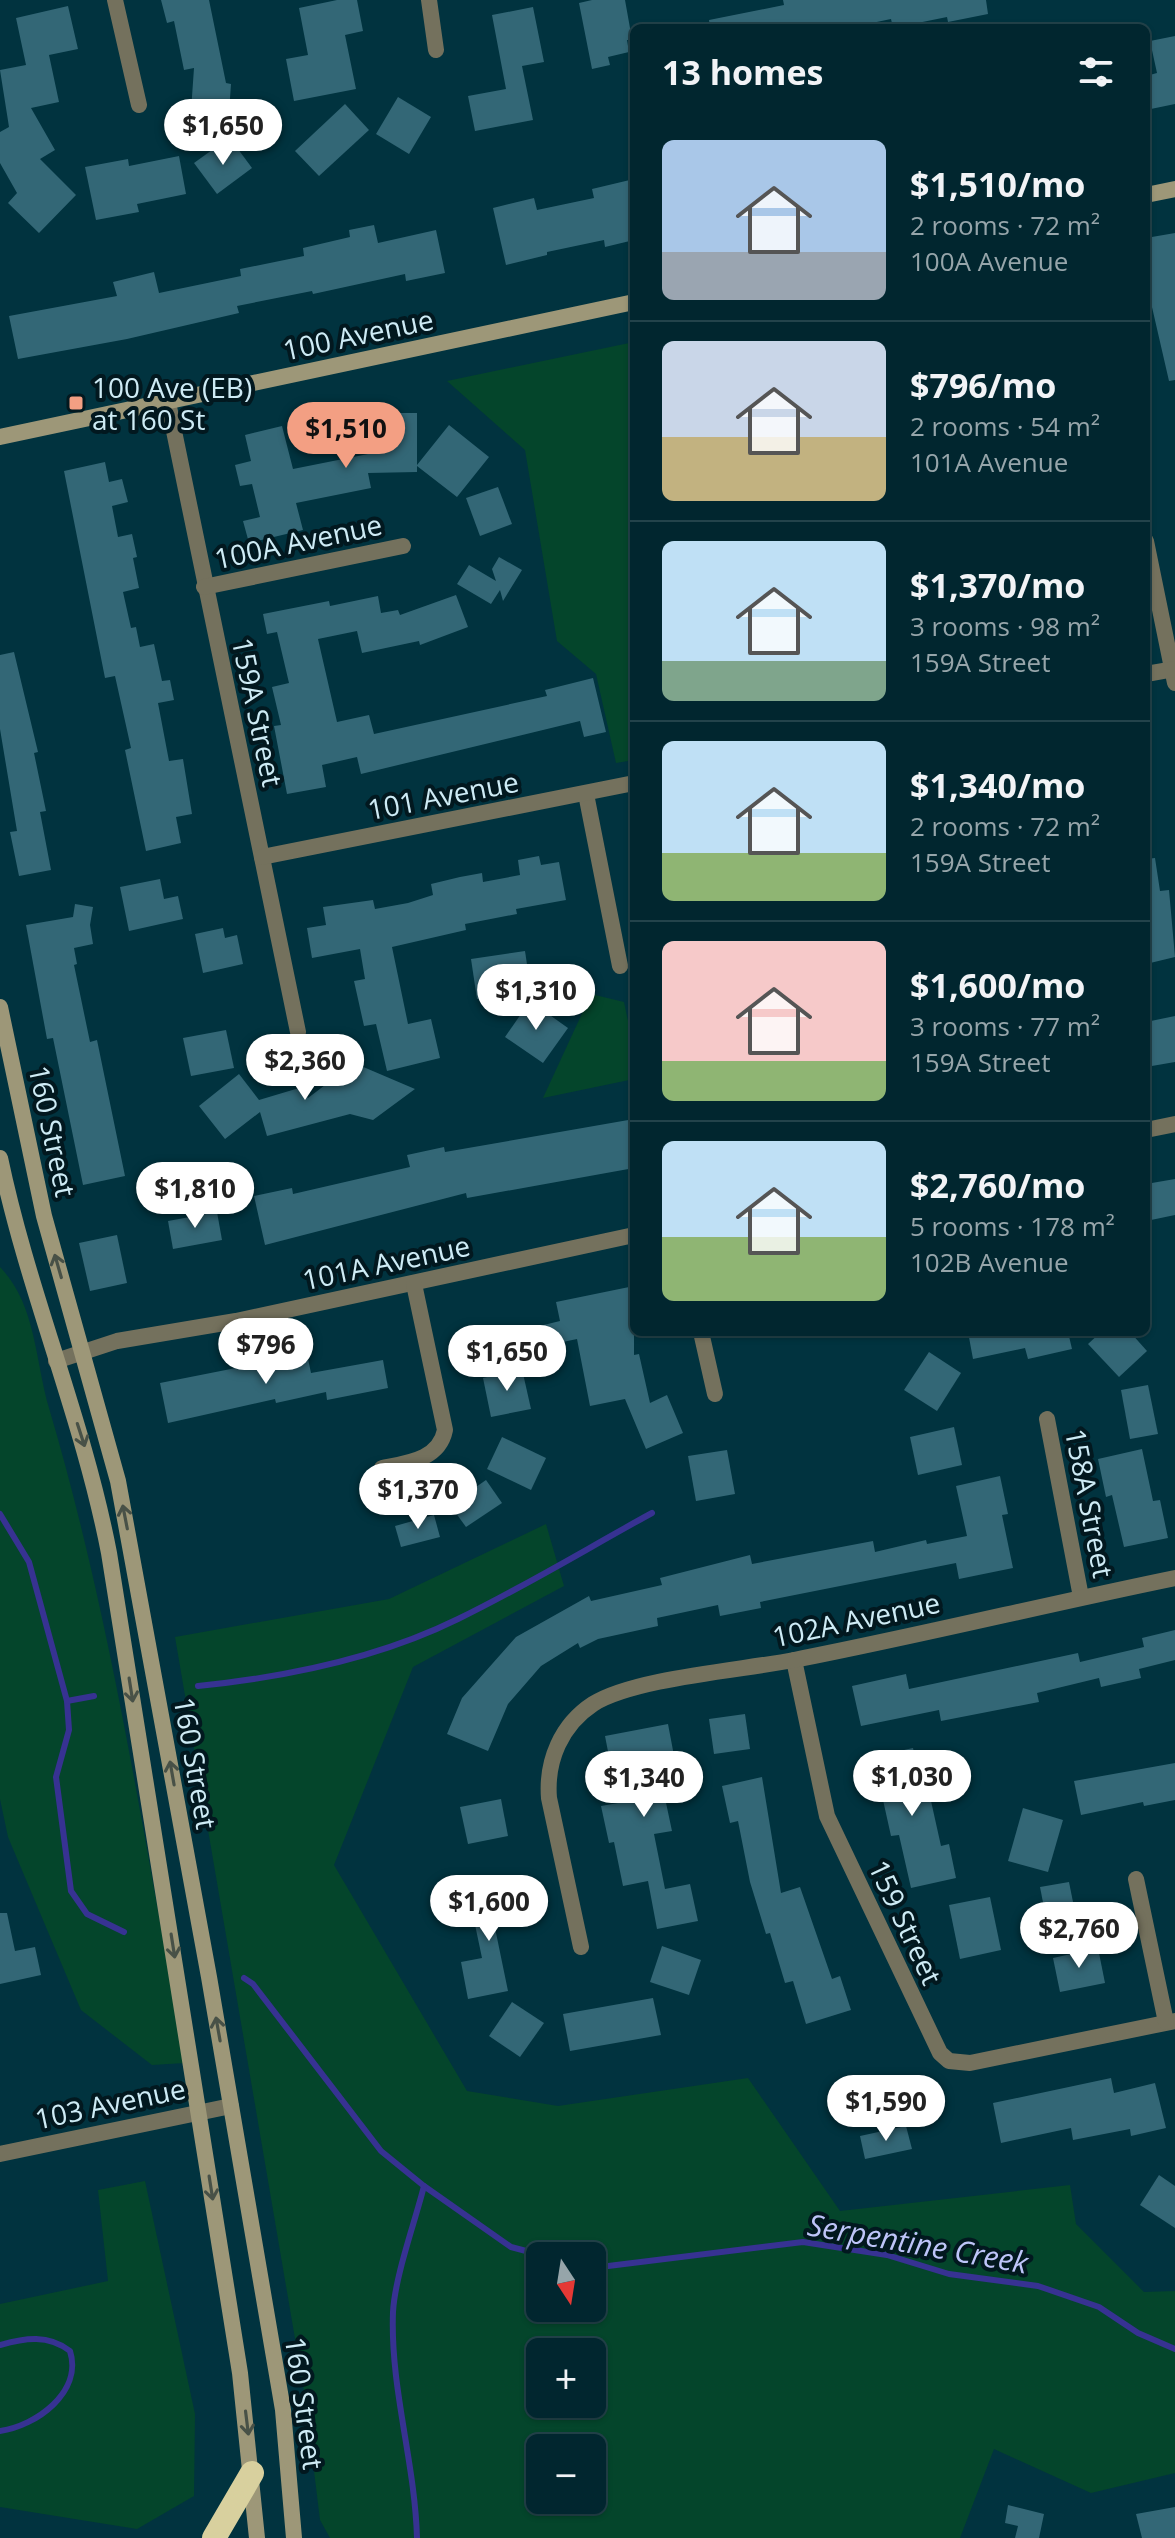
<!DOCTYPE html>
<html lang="en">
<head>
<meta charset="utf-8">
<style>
	body { margin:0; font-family:"Open Sans",sans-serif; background:#0f323b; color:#f1f3f6; height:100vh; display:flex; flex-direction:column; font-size:30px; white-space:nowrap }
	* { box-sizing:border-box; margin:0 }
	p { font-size:26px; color:#96a5aa }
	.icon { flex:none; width:44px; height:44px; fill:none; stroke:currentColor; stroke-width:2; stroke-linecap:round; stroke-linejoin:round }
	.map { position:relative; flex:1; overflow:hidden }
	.details { position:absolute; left:630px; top:24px; width:520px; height:1312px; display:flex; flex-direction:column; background:#01262f; border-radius:12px; box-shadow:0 2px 6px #0004,0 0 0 2px #23434b }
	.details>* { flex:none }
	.needle { width:52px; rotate:168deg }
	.buttons { position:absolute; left:526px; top:2242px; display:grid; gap:16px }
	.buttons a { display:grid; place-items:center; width:80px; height:80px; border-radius:12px; background:#01262f; box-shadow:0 2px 6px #0004,0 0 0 2px #23434b; font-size:40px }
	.price { position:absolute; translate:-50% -68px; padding:0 18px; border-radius:28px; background:#fff; color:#222; font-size:26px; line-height:52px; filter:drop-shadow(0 2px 4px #0008) }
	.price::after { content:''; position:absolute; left:50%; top:48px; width:24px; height:18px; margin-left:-12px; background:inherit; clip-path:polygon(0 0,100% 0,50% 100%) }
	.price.current { background:#f39f83; color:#111 }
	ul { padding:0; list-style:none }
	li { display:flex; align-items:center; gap:24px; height:200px; padding:0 32px }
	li+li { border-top:2px solid #23434b }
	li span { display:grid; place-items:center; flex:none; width:224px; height:160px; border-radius:12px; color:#555 }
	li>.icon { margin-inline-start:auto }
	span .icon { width:96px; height:96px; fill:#fffc; stroke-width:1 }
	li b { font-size:34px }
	h2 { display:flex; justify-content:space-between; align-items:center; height:96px; padding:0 32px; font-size:34px }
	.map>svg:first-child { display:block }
	.green { fill:#04452b; fill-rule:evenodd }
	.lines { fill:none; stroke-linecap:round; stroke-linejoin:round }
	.stream { stroke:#373292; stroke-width:6 }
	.building { fill:#336776 }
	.street { stroke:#74715d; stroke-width:16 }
	.secondary { stroke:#9d9778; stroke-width:16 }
	.highway { stroke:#d8d09e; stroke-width:24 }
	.oneway { stroke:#485147 }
	.poi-dot { fill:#f39f83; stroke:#02181f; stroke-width:3 }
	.labels { text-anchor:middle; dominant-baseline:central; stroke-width:8; stroke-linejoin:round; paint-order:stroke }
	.street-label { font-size:28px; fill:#ceebf5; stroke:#02181f }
	.poi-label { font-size:28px; fill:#ceebf5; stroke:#02181f; text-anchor:start }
	.water-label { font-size:30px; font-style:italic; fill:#bec5f9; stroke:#02181f }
</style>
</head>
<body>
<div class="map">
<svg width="1175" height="2538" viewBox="0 0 1175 2538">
	<rect width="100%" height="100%" fill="#01333f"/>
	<g class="green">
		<path d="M634 342V760L616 763 596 674 557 641 525 450 447 381Z"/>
		<path d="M591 994 624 1002 634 1049V1079L543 1098Z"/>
		<path d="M0 1267C36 1304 35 1360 49 1408 112 1621 145 1844 185 2063L152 2065 81 2010 8 1837 0 1799Z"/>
		<path d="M546 1524 564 1586 413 1667 334 1865 467 2091 558 2106 748 2078 840 2211 1070 2185 1076 2224 1144 2292 1175 2291V2473L1091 2493 994 2449 960 2538H330L320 2520 305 2397 175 1637 389 1599ZM540 2256H592V2308H540ZM592 2352V2404H540V2352ZM592 2448V2500H540V2448Z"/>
		<path d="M145 2181 195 2414 194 2496 137 2529 0 2507V2304L108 2281 98 2190Z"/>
	</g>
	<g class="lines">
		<g class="stream">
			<path d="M0 1514 29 1562 67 1701 69 1730 56 1777 71 1891 87 1914 124 1932"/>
			<path d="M198 1686C287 1677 377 1659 458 1619 524 1587 588 1548 652 1513"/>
			<path d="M67 1701 94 1696"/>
			<path d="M244 1978 253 1984 381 2151 424 2186 511 2247 545 2256"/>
			<path d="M592 2268 803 2242 887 2255 949 2274 1038 2286 1099 2307 1138 2333 1175 2349"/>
			<path d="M0 2345C25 2338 48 2334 70 2351 83 2392 36 2426 0 2431"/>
			<path d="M417 2538C415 2462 390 2388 393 2312 395 2276 415 2222 424 2186"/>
		</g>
	</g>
	<g class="building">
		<path d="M161 0H209L226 83 231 84 228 127 190 125 194 68 184 70 174 21 167 23Z"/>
		<path d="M337 0H357L363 31 345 35 356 89 294 101 286 59 308 55 299 8Z"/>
		<path d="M592 0H625L630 28V40H627L629 52 608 57 610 65 592 69 579 3Z"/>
		<path d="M783 0H986L988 14 948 22 947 17 893 28 891 19 848 28H710L709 20 784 5Z"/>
		<path d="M68 6 78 49 49 55 59 102 31 108 55 150 40 159 76 195 39 233 8 203 17 193 0 163V132L9 127 0 70 26 65 16 18Z"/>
		<path d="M533 7 544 62 522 66 533 120 475 131 468 96 506 89 492 15Z"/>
		<path d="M1175 36V104L1146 110V76L1157 73 1150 41Z"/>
		<path d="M398 97 431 117 409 154 376 134Z"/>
		<path d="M345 104 369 130 319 176 295 151Z"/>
		<path d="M235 145 252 168 217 194 194 163 212 150Z"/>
		<path d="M179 156 186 194 137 204 139 212 96 220 85 167 128 159 129 166Z"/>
		<path d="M634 179V240L605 247 604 240 547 252V255L506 265 493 208 534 198 537 210 594 198 592 189Z"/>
		<path d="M374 225 378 243 436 230 445 273 406 281 405 274 313 294 312 291 237 306 239 313 127 339 18 359 9 316 117 296 113 282 154 272 159 293 241 276 240 269 304 256 303 248 350 237 349 230Z"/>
		<path d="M1175 233V380L1169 381 1146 281V258H1150L1146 238Z"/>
		<path d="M373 413H417V465L449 425 489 457 457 497 417 466V472L368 473 371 488 296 503 303 530 249 543 243 521 260 517 252 484 240 486 235 465 251 461 245 435 282 426 293 469 373 453Z"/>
		<path d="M105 462 109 482 122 479 128 502 112 506 118 537 132 534 137 557 133 558 139 588 123 592 131 628 136 627 140 647 154 644 162 681 170 680 174 700 158 703 169 761 183 759 192 814 176 817 181 843 146 851 125 750 131 748 115 676 105 678 64 471Z"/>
		<path d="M498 487 512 524 480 536 466 498Z"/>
		<path d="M499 557 522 570 503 601 500 590 491 604 457 584 469 565 496 581 492 569Z"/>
		<path d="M456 595 468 627 420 645 419 641 362 653 357 631 318 639 337 722 369 715 374 734 547 696 545 690 593 678 606 732 584 737 580 721 361 774 357 757 322 765 326 787 287 794 274 726 281 725 272 687 289 683 277 632 267 634 263 614 329 601 330 606 378 596 381 613 398 610 400 615Z"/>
		<path d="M14 652 38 752 34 753 46 811 40 812 51 870 19 876 10 832 17 831 0 729V655Z"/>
		<path d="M539 856 541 865 559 862 566 900 516 909 517 914 465 924 466 930 392 947 408 1024 431 1019 440 1058 387 1071 376 1024 364 1026 354 981 365 979 360 949 312 958 307 928 326 925 323 907 373 900 375 909 408 903 433 895 431 884 460 877 482 873 483 882 520 875 518 860Z"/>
		<path d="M1155 858 1160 891 1169 890 1175 957 1146 964V859Z"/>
		<path d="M160 879 164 899 178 896 183 919 129 931 120 887Z"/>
		<path d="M75 904 93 907 90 925 93 944 74 948 77 964 74 965 90 1042 97 1040 125 1176 83 1185 53 1038 47 1039 26 925 73 917Z"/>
		<path d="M223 928 225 938 237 935 243 964 203 973 195 934Z"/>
		<path d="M525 951 531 991 477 999 471 959Z"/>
		<path d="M530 1001 568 1028 543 1063 505 1037Z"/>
		<path d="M1175 1016V1062L1146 1067V1022Z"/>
		<path d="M226 1030 234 1068 191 1076 183 1038Z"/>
		<path d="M354 1063 415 1089 373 1120 350 1114 267 1136 260 1112 225 1139 199 1106 239 1074 259 1100 299 1088 308 1098Z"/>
		<path d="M634 1119V1168L467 1198 466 1193 265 1245 254 1196 292 1188 293 1194 410 1167 407 1155 444 1147 445 1152Z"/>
		<path d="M1175 1179V1215L1151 1220 1146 1184Z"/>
		<path d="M217 1212 222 1240 173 1249 168 1221Z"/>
		<path d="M117 1235 127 1283 90 1291 79 1243Z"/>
		<path d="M634 1286V1355L639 1354 650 1403 667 1395 683 1433 646 1449 625 1399 590 1406 577 1339 539 1347 540 1352 509 1359 503 1335 560 1321 556 1302Z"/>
		<path d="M968 1332H1068L1072 1349 1028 1359 1025 1348 973 1359Z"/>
		<path d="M1101 1332H1130L1147 1351 1119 1377 1088 1344Z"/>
		<path d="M929 1352 961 1373 937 1411 904 1390Z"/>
		<path d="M307 1354 311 1373 383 1360 388 1388 327 1400 326 1392 276 1403 275 1399 168 1423 160 1383Z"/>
		<path d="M522 1369 531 1409 491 1417 483 1378Z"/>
		<path d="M1148 1385 1158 1434 1130 1439 1121 1390Z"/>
		<path d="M954 1427 962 1465 918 1475 910 1437Z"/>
		<path d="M502 1437 546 1458 531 1490 487 1469Z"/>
		<path d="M1142 1449 1153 1501 1160 1500 1168 1538 1124 1547 1112 1495 1106 1497 1098 1459Z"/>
		<path d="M727 1450 735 1494 696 1501 688 1456Z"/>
		<path d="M1000 1476 1008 1514 1002 1515 1013 1568 959 1579 956 1563 760 1602 761 1608 720 1616 718 1605 657 1618 658 1626 598 1639 580 1648 578 1643 541 1666 508 1704 488 1751 447 1734 462 1698 516 1637 589 1596 591 1601 662 1585 660 1578 750 1555 752 1564 873 1541 875 1552 926 1540 927 1544 967 1536 956 1486Z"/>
		<path d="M486 1480 502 1503 466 1527 450 1505Z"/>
		<path d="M434 1515 440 1537 401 1547 395 1526Z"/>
		<path d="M1175 1630V1660L1139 1669 1141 1678 1101 1687 1099 1678 1037 1693 1039 1702 941 1721 939 1710 861 1726 852 1686 906 1674 909 1689 1078 1653 1080 1662 1144 1647 1142 1638Z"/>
		<path d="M745 1714 750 1749 714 1754 709 1719Z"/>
		<path d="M668 1724 675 1761 658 1765 672 1831 654 1834 665 1889 690 1884 698 1921 657 1929 648 1881 623 1886 614 1842 609 1843 601 1806 618 1803 605 1736Z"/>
		<path d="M913 1748 923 1794 929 1792 941 1846 949 1844 956 1878 911 1888 899 1835 891 1836 881 1791 875 1793 868 1758Z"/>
		<path d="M1175 1763V1800L1144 1806 1143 1802 1081 1815 1074 1781Z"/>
		<path d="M762 1777 781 1893 800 1887 832 1979 840 1976 851 2010 806 2024 793 1981 785 1983 770 1933 766 1934 750 1882 738 1821 730 1823 722 1786Z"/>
		<path d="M501 1799 508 1836 468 1844 460 1807Z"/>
		<path d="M1023 1808 1063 1820 1048 1872 1008 1861Z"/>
		<path d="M1069 1882 1077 1922 1048 1928 1040 1887Z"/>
		<path d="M509 1887 517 1924 495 1928 508 1991 468 1999 461 1962 482 1958 469 1896Z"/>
		<path d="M990 1897 1001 1950 960 1959 949 1905Z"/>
		<path d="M0 1913H7L15 1951 35 1947 41 1975 0 1984Z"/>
		<path d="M662 1946 701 1960 689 1995 650 1982Z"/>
		<path d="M1098 1948 1105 1983 1060 1992 1053 1958Z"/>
		<path d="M653 1998 661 2035 570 2051 563 2014Z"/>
		<path d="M512 2002 544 2023 520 2057 489 2036Z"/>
		<path d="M1111 2078 1114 2093 1155 2083 1166 2128 1131 2136 1130 2129 1073 2140 1071 2128 1001 2143 993 2103Z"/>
		<path d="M906 2126 912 2149 865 2159 860 2136Z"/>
		<path d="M1159 2175 1175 2186V2228L1140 2205Z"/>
		<path d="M1008 2505 1044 2514 1039 2538H1015L1018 2526 1005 2523Z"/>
		<path d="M1175 2507V2538H1142L1136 2514Z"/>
	</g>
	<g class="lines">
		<g class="street">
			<path d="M115 0 139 105"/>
			<path d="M429 0 436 50"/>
			<path d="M168 402 298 1032"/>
			<path d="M1146 541 1175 683"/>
			<path d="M204 587 403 546"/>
			<path d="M1146 674 1175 669"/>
			<path d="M586 794 620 966"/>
			<path d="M262 857 634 783"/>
			<path d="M1146 1130 1175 1124"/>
			<path d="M701 1332 715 1394"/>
			<path d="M56 1361 117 1341 236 1321 634 1235"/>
			<path d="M1047 1419 1081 1597"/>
			<path d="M382 1468C407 1463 439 1460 445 1430L414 1284"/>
			<path d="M794 1660 827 1816 940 2053 949 2061 970 2063 1175 2021"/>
			<path d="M1136 1879 1166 2022"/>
			<path d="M581 1947 549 1798C546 1761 561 1725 593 1704 634 1678 743 1670 794 1660 922 1635 1048 1604 1175 1578"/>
			<path d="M0 2154 231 2106"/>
		</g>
		<g class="secondary">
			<path d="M1146 195 1175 189"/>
			<path d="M0 437 634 302"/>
			<path d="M0 1007 44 1216 118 1481 209 1977 283 2410 294 2538"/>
			<path d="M0 1158C28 1292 83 1418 109 1553L240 2373 257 2538"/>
		</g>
		<path class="highway" d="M214 2538 252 2473"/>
	</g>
	<defs><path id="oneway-shaft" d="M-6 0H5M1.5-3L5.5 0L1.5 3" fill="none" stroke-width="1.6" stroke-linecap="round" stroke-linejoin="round" transform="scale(2)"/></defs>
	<g class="oneway">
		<use href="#oneway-shaft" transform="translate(58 1266) rotate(-106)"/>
		<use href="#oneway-shaft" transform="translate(81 1435) rotate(72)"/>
		<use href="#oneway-shaft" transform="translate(125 1517) rotate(-101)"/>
		<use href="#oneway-shaft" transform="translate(131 1690) rotate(81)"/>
		<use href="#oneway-shaft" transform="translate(172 1773) rotate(-100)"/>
		<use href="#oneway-shaft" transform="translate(173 1946) rotate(81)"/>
		<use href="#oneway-shaft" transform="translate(218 2029) rotate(-100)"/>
		<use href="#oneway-shaft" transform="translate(211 2188) rotate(81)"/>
		<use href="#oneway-shaft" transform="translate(247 2423) rotate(83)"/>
	</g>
	<rect class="poi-dot" x="68" y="395" width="16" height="16" rx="4"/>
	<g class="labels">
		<g class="street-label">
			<text transform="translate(358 334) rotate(-12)">100 Avenue</text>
			<text transform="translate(298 541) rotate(-12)">100A Avenue</text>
			<text transform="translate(258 712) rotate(78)">159A Street</text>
			<text transform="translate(443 795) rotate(-11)">101 Avenue</text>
			<text transform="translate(53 1131) rotate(78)">160 Street</text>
			<text transform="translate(386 1262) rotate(-12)">101A Avenue</text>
			<text transform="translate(1090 1503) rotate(79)">158A Street</text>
			<text transform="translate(856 1619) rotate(-12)">102A Avenue</text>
			<text transform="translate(196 1763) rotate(80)">160 Street</text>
			<text transform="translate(906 1922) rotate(65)">159 Street</text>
			<text transform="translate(110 2103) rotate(-12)">103 Avenue</text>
			<text transform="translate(305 2403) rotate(82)">160 Street</text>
		</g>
		<g class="poi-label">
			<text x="92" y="387">100 Ave (EB)<tspan x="92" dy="32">at 160 St</tspan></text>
		</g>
		<g class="water-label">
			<text transform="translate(918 2243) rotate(10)">Serpentine Creek</text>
		</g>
	</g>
</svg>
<div class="buttons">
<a><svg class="needle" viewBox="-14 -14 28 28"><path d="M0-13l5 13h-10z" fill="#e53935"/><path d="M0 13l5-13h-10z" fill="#96a5aa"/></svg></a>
<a>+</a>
<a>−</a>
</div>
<b class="price" style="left:223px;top:167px">$1,650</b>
<b class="price current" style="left:346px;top:470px">$1,510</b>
<b class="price" style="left:536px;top:1032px">$1,310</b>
<b class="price" style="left:305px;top:1102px">$2,360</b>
<b class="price" style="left:195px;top:1230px">$1,810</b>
<b class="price" style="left:266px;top:1386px">$796</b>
<b class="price" style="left:507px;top:1393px">$1,650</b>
<b class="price" style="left:418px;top:1531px">$1,370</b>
<b class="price" style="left:912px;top:1818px">$1,030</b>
<b class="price" style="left:644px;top:1819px">$1,340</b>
<b class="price" style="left:489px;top:1943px">$1,600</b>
<b class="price" style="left:1079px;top:1970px">$2,760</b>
<b class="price" style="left:886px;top:2143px">$1,590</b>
<section class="details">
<h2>13 homes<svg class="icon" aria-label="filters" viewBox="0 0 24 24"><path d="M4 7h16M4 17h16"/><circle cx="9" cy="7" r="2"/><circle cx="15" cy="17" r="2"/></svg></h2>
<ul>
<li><span style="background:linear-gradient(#a9c7e8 70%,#9aa5b1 0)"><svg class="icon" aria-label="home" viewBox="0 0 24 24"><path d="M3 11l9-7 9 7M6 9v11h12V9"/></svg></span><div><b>$1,510/mo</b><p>2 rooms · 72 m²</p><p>100A Avenue</p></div></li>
<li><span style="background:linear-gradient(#c9d6e8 60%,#c2b280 0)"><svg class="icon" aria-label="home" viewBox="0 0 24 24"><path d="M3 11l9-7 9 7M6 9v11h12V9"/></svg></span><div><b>$796/mo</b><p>2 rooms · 54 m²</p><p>101A Avenue</p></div></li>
<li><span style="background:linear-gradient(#bfe0f5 75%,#7fa58c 0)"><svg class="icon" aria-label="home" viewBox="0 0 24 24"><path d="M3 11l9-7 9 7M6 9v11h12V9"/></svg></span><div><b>$1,370/mo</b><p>3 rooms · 98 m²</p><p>159A Street</p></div></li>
<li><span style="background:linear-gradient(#bfe0f5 70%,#8fb573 0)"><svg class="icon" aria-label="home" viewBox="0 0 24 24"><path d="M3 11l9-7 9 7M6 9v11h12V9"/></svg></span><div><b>$1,340/mo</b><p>2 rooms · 72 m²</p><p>159A Street</p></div></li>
<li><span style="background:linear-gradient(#f6c9c9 75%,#8fb573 0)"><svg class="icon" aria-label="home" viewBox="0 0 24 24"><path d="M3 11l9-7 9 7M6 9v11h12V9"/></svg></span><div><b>$1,600/mo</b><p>3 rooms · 77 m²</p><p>159A Street</p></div></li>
<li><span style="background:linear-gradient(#bfe0f5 60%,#8fb573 0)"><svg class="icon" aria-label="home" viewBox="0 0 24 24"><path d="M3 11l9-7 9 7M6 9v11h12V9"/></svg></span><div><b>$2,760/mo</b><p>5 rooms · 178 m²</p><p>102B Avenue</p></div></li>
</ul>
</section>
</div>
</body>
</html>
